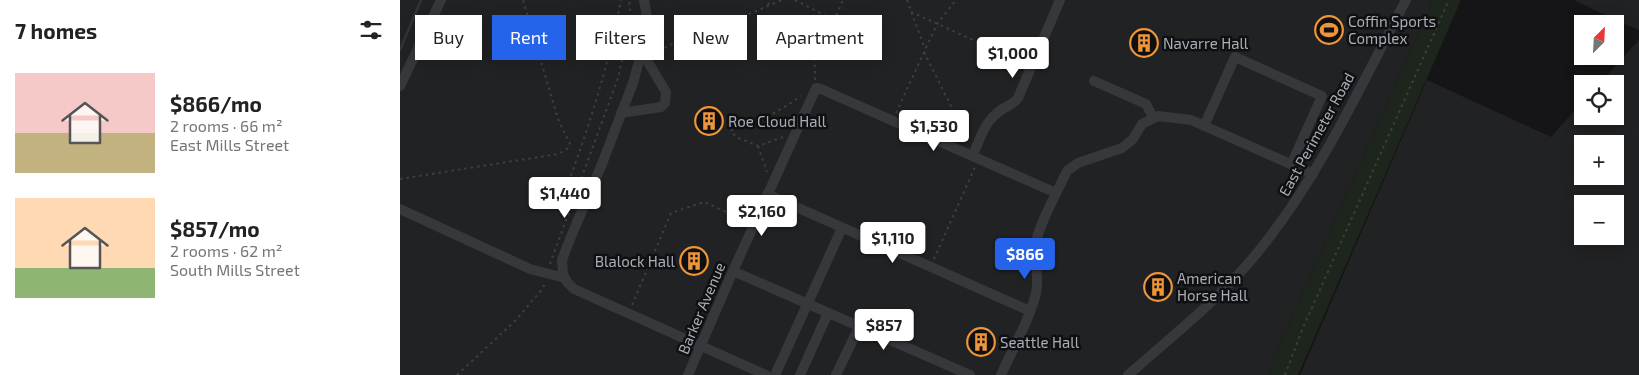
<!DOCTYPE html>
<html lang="en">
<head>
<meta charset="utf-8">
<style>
	body { margin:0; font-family:"Exo 2",sans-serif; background:#f2f2f2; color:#222; height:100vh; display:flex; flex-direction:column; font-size:19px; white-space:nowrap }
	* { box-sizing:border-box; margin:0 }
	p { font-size:16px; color:#767676 }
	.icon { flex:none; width:28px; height:28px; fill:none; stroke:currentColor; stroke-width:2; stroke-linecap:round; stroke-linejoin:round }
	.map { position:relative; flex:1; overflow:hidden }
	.details { display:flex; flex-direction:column; background:#fff; width:400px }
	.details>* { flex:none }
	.guide { position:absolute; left:15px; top:15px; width:475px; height:45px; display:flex; gap:10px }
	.needle { width:32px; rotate:24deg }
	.fabs { position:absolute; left:1174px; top:15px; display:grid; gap:10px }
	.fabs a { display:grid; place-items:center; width:50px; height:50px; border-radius:0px; background:#fff; box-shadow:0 2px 12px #0003; font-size:25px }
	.price { position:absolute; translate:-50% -42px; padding:0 11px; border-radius:5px; background:#fff; color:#222; font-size:16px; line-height:32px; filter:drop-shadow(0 1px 2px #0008) }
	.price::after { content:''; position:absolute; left:50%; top:30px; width:15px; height:11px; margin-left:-8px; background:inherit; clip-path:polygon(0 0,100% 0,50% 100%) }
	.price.current { background:#2563eb; color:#fff }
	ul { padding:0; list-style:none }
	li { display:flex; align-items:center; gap:15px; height:125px; padding:0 15px }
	li span { display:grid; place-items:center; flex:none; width:140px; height:100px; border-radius:0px; color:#555 }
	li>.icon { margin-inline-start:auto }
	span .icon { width:60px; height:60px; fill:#fffc; stroke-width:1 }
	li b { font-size:21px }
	h2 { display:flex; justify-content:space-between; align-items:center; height:60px; padding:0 15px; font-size:21px }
	.pill { padding:0 18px; border-radius:0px; background:#fff; box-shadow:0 2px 12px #0003; font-size:18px; line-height:45px }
	.pill.current { background:#2563eb; color:#fff }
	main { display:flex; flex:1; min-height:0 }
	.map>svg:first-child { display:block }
	.built { fill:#212224; fill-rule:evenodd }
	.green { fill:#1d251d }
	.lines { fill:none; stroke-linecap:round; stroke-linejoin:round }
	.stream { stroke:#2c363a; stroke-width:2.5 }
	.path { stroke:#3c3f43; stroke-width:2; stroke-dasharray:2.5 4; stroke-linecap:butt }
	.minor { stroke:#36383c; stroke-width:10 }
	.labels { text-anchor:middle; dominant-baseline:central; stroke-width:5; stroke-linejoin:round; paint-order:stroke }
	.poi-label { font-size:15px; fill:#a7aeb7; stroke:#101012; text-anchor:start }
	.street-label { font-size:15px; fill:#a7aeb7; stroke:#101012 }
</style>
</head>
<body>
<main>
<section class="details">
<h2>7 homes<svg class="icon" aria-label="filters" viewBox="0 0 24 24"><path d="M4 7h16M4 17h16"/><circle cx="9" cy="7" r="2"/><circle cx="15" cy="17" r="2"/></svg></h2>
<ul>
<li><span style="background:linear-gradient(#f6c9c9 60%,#c2b280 0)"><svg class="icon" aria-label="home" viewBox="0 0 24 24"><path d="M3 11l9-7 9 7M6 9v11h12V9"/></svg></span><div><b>$866/mo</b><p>2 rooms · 66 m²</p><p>East Mills Street</p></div></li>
<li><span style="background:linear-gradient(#ffd9b3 70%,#8fb573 0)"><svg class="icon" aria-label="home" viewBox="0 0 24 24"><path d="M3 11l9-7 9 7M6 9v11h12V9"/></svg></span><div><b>$857/mo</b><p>2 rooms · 62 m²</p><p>South Mills Street</p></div></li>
</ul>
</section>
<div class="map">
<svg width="1239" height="375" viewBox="0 0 1239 375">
	<rect width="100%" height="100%" fill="#151517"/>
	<g class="built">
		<path d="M0 0H1033L874 358 869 375H0Z"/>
		<path d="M1174 0H1239V30L1215 20Z"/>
		<path d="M1239 40V375H900L1027 80 1151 137 1182 102V116H1215V84H1199ZM1182 144H1215V176H1182ZM1182 204H1215V236H1182Z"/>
	</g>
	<path class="green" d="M1033 0H1061L898 375H869L874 358Z"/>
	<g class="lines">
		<path class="stream" d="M0 50 21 0"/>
		<g class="path">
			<path d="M395 0 424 15 433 23"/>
			<path d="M507 0 525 49"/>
			<path d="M368 5 370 0"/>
			<path d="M511 12 580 43 577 50"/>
			<path d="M524 52 552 108 563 142"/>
			<path d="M253 54 291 34 335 20 382 0"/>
			<path d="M415 80 414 31 433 23 443 0"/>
			<path d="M496 113 537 24 556 0"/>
			<path d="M383 137 358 146 336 137 331 130C358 123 378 112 401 96"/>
			<path d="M358 146 367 172"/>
			<path d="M0 179 158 154 167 149 170 144 158 119 123 0"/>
			<path d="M164 194C188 131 208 67 221 0"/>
			<path d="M509 247 517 230"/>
			<path d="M534 259 575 167"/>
			<path d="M150 264 218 78 231 19 229 0"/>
			<path d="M232 305 271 213 304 202 346 221"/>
			<path d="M57 375 117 319 143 288 145 283"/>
			<path d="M885 375 902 330 1049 0"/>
		</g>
		<g class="minor">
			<path d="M244 0 247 17 246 36 233 83 202 164 170 239 162 260 163 274 167 282 174 289 366 375"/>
			<path d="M694 81 746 104 753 117"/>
			<path d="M0 86 41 0"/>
			<path d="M221 113 261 107 265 103 266 92 242 52"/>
			<path d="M804 126 835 57 922 96 891 165"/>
			<path d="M573 155C579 141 584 124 596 114 603 107 612 106 618 98L660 0"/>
			<path d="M367 194 630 311"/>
			<path d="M0 209 130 269 165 278"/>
			<path d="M333 271 570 375"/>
			<path d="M288 375 333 271 416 88 421 89 656 193"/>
			<path d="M375 375 442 228"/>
			<path d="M400 375 428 313"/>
			<path d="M436 375 459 327"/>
			<path d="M601 375C613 348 629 321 636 293 640 276 633 260 636 243 639 224 655 197 663 179L667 171 678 163 722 148 733 139 742 124 758 116 791 120 913 174"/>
			<path d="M728 375C776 333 826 294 865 243 923 169 962 83 1006 0"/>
		</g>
	</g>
	<defs>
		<symbol id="stadium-ring" viewBox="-11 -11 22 22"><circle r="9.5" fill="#101012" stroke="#ed9538" stroke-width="1.5"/><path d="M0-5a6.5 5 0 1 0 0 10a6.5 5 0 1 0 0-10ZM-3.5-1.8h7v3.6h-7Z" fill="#ed9538"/></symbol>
		<symbol id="building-ring" viewBox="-11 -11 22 22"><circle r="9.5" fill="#101012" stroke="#ed9538" stroke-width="1.5"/><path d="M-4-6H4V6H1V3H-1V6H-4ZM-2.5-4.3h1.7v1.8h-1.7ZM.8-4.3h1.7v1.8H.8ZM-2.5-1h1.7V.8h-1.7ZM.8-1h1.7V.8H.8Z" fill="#ed9538"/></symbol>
	</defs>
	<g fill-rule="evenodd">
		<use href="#stadium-ring" x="913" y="14" width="32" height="32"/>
		<use href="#building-ring" x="728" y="27" width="32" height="32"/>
		<use href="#building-ring" x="293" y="105" width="32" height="32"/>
		<use href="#building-ring" x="278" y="245" width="32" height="32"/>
		<use href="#building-ring" x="742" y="271" width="32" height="32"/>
		<use href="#building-ring" x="565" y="326" width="32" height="32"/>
	</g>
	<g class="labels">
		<g class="poi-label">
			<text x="948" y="21">Coffin Sports<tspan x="948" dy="17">Complex</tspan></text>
			<text x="763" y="43">Navarre Hall</text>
			<text x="328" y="121">Roe Cloud Hall</text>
			<text x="275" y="261" text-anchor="end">Blalock Hall</text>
			<text x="777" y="278">American<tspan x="777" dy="17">Horse Hall</tspan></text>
			<text x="600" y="342">Seattle Hall</text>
		</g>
		<g class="street-label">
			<text transform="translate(916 134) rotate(-61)">East Perimeter Road</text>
			<text transform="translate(301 308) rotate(-67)">Barker Avenue</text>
		</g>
	</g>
</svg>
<div class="fabs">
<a><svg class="needle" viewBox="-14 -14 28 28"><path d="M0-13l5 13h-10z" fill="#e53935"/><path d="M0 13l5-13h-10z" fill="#767676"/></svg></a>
<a><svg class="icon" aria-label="locate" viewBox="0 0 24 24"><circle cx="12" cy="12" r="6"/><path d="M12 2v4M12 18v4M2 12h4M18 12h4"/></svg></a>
<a>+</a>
<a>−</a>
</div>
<b class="price" style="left:613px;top:79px">$1,000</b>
<b class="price" style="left:534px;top:152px">$1,530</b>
<b class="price" style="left:165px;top:219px">$1,440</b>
<b class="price" style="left:362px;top:237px">$2,160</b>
<b class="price" style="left:493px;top:264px">$1,110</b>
<b class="price current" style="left:625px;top:280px">$866</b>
<b class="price" style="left:484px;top:351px">$857</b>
<div class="guide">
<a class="pill">Buy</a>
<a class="pill current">Rent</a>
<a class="pill">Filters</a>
<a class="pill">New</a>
<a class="pill">Apartment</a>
</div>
</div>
</main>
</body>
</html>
